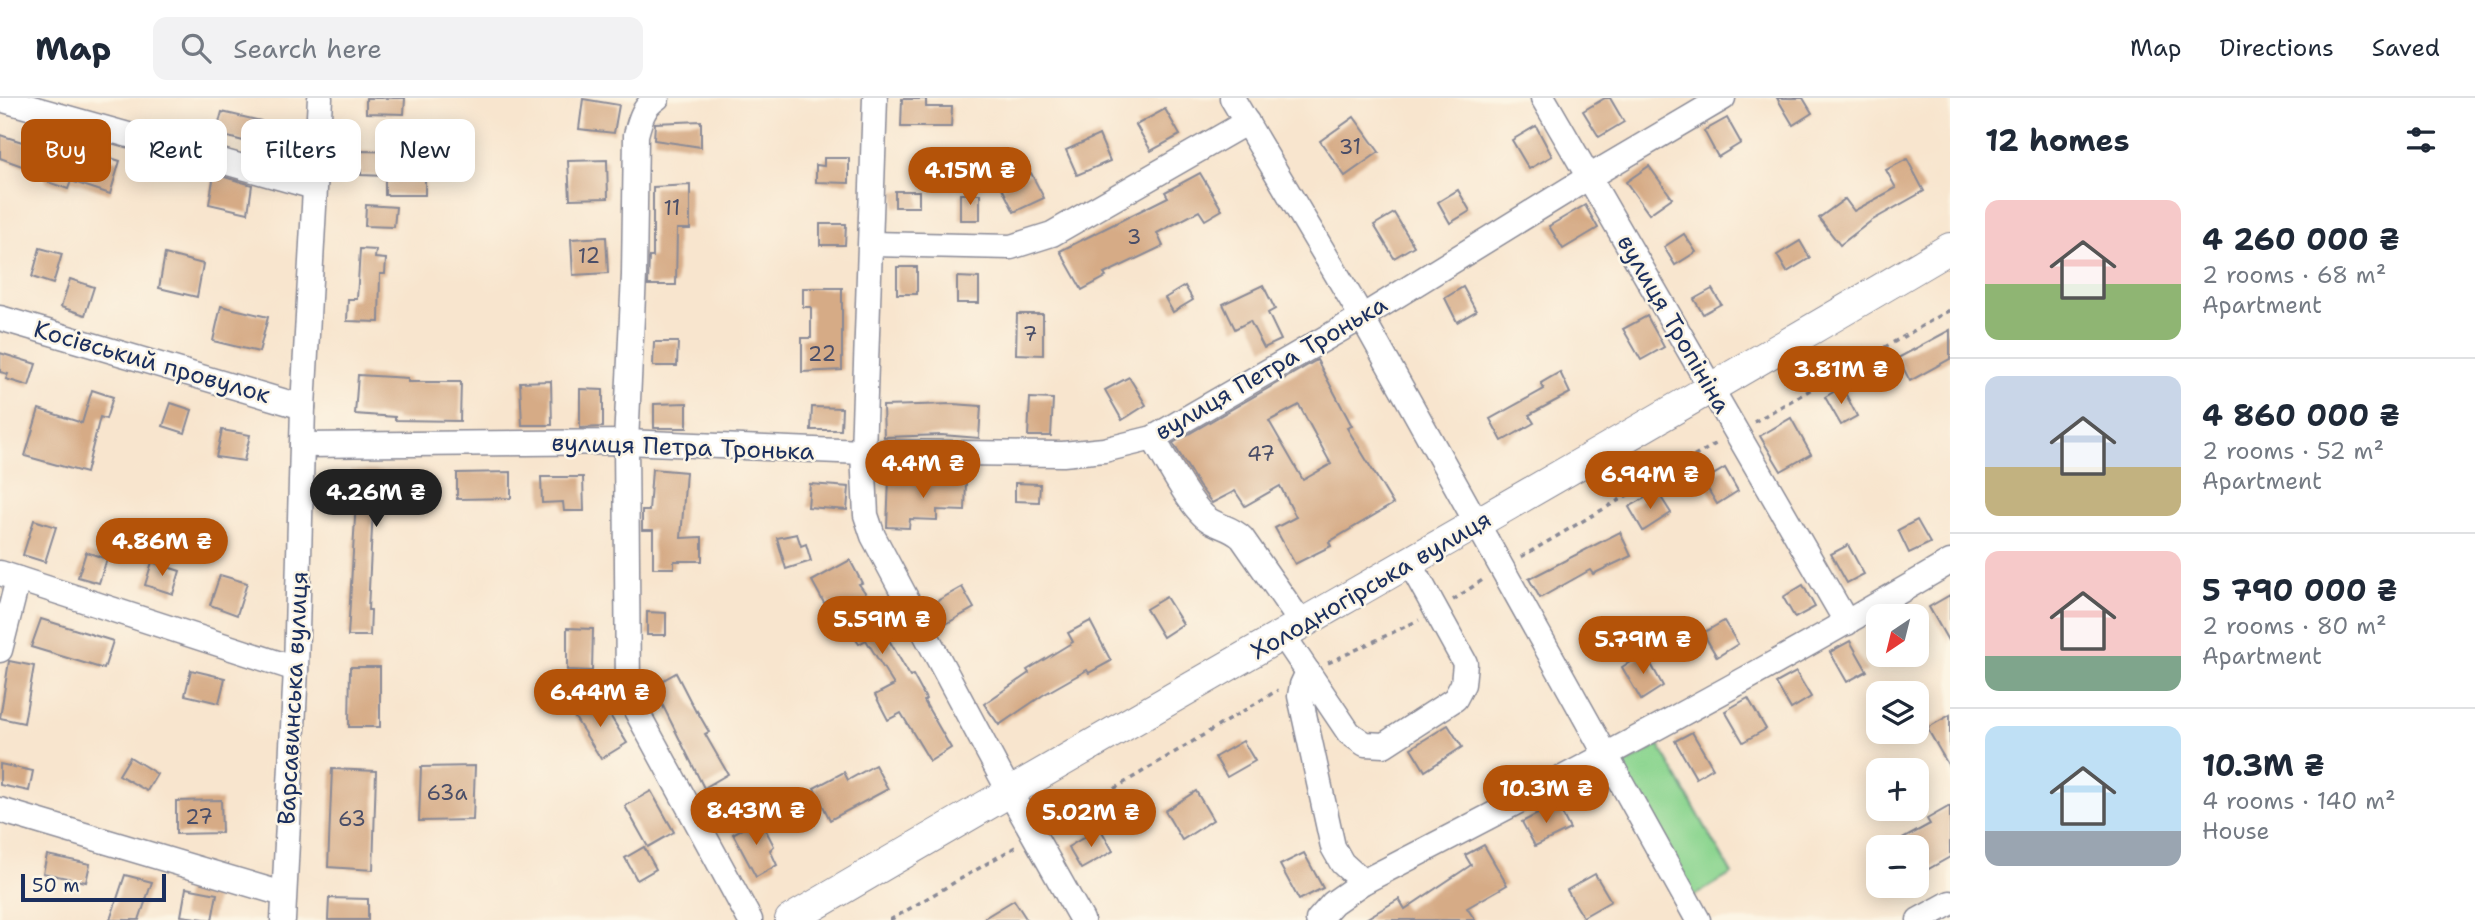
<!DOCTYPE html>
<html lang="en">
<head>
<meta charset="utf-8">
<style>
	body { margin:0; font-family:"Shantell Sans",sans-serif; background:#f2f2f3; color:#1f2937; height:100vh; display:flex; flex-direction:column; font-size:26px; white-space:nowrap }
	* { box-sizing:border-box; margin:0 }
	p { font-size:23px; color:#747a83 }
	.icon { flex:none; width:38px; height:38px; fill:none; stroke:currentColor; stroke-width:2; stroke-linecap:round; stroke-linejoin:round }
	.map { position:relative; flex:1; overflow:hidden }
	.sheet { display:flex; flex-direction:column; background:#fff; width:525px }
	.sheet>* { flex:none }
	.hud { position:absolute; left:21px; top:21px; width:665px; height:63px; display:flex; gap:14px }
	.needle { width:46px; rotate:215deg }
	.fabs { position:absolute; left:1866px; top:506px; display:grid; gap:14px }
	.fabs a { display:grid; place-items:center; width:63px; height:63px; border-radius:14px; background:#fff; box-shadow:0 4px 18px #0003; font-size:35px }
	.scale { position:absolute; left:21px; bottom:18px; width:145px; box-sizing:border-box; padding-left:7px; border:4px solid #1b2f5e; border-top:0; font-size:19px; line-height:24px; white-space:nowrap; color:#1b2f5e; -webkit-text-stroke:5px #fcf5e5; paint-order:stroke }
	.price { position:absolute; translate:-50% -60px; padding:0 16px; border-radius:24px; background:#b45309; color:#fff; font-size:23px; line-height:46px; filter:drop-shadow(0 2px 4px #0008) }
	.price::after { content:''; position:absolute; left:50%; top:42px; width:21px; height:16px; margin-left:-10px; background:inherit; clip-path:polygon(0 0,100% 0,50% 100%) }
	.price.current { background:#222; color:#fff }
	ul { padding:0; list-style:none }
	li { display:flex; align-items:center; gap:21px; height:175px; padding:0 35px }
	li+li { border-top:2px solid #e0e1e3 }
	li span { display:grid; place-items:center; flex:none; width:196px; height:140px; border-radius:14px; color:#555 }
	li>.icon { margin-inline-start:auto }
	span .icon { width:84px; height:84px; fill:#fffc; stroke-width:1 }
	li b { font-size:30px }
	h2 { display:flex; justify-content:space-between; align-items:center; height:84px; padding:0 35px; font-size:30px }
	.tag { padding:0 24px; border-radius:14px; background:#fff; box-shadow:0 4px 18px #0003; font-size:24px; line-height:63px }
	.tag.current { background:#b45309; color:#fff }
	header { display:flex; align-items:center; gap:42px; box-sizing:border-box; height:98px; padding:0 35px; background:#fff; border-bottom:2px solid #e0e1e3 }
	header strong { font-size:33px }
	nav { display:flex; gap:38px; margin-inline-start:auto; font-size:24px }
	.search { width:490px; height:63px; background:#f2f2f3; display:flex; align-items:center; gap:18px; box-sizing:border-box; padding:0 24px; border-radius:14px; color:#747a83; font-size:26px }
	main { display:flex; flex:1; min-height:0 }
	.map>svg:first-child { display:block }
	.green { fill:#8cd590; stroke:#548277; stroke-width:2 }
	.building { fill:#d6ab86; fill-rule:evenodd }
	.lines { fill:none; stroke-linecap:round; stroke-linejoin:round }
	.minor-casing { stroke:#8a8a96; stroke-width:27 }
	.major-casing { stroke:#8a8a96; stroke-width:32 }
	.path { stroke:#8a8a96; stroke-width:3.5; stroke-dasharray:5 5; stroke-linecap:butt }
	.minor { stroke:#fff; stroke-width:24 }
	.major { stroke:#fff; stroke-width:30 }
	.labels { text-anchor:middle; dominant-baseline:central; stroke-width:5; stroke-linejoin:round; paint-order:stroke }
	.number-label { font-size:21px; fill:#4a4e68 }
	.street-label { font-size:24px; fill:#1b2f5e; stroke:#fcf5e5 }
</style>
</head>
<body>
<header>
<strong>Map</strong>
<div class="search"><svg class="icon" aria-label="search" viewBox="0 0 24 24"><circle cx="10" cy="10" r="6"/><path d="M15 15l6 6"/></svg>Search here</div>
<nav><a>Map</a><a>Directions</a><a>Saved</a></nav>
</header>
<main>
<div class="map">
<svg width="1950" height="822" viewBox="0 0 1950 822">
	<rect width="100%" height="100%" fill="#fcf5e5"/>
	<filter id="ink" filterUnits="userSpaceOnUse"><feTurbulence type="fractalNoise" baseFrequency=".0143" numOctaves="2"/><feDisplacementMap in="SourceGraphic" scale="14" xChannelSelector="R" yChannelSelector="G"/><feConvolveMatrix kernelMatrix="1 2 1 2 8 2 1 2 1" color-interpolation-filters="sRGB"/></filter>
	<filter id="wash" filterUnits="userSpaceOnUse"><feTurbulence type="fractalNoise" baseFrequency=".00686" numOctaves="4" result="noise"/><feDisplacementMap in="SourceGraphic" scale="28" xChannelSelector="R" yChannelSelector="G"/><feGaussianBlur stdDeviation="1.57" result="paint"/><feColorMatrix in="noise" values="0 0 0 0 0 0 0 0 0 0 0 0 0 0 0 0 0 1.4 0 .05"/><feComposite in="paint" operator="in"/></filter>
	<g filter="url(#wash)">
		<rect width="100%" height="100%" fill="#f8e5ce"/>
		<path class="green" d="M1659 647 1732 776 1692 799 1619 670Z"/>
		<g id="blocks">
			<g class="building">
				<path d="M366 0H405L404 16 366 15Z"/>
				<path d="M1605 0H1610L1624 24 1599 39 1583 13Z"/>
				<path d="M1777 0H1803L1812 15 1793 27Z"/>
				<path d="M583 1 619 7 614 35 579 31Z"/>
				<path d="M902 1H926V9H952L951 29H901Z"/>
				<path d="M1165 11 1180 37 1151 53 1136 27Z"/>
				<path d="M222 14 261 23 255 46 216 36Z"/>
				<path d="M1354 19 1379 54 1345 78 1320 43Z"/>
				<path d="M1727 20 1741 45 1718 59 1704 33Z"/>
				<path d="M701 23V49L654 42 655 25Z"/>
				<path d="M1536 28 1552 58 1529 71 1512 42Z"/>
				<path d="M0 37 54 54 55 51 98 66 101 57 120 63 110 96 71 83 68 91 45 83 47 77 0 60Z"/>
				<path d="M1099 37 1110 63 1077 77 1066 52Z"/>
				<path d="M361 53 405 54 404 81 425 80V97H385V78L361 77Z"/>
				<path d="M824 60H849V85L816 84V67L824 68Z"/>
				<path d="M1907 61 1924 93 1871 123 1840 147 1819 120 1845 101 1854 113 1896 90 1886 72Z"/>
				<path d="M607 62 608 100 570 101 568 63Z"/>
				<path d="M1649 68 1672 100 1649 116 1626 84Z"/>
				<path d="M1031 75 1044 100 1014 114 1002 90Z"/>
				<path d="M1200 75 1222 112 1205 122 1199 113 1157 135 1163 148 1104 176 1106 179 1082 192 1060 153 1168 99 1165 94Z"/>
				<path d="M214 76 252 87 248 115 209 106Z"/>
				<path d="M690 87V131H677L676 187H648L649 159H653V89Z"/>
				<path d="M1458 92 1470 113 1450 125 1438 104Z"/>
				<rect x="895" y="93" width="24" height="16"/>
				<rect x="960" y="96" width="20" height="26"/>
				<path d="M366 107 396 109 394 129 365 128Z"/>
				<path d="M1585 107 1598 130 1563 151 1549 128Z"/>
				<path d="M1394 115 1414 148 1394 160 1374 127Z"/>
				<path d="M820 126H846L845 147H820Z"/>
				<path d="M1684 136 1696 154 1675 167 1664 149Z"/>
				<path d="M606 139 608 175 573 177 571 141Z"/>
				<path d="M1800 143 1810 160 1787 174 1777 157Z"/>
				<path d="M40 150 62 156 53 186 32 179Z"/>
				<path d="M360 151 376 152 375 160 386 161 385 176H380L379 224 347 223 348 201H357Z"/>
				<path d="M165 156 203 166 197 199 159 190Z"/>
				<rect x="897" y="169" width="20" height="27"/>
				<path d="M957 179 979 180V205H957Z"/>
				<path d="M70 181 94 189 85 217 61 209Z"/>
				<path d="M1263 187 1275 211 1268 215 1281 242 1264 250 1250 223 1235 231 1223 206Z"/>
				<path d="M1185 188 1193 202 1173 214 1165 200Z"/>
				<path d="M1463 189 1476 213 1457 224 1445 200Z"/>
				<path d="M803 190H842V272L802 274V240H811V209H803Z"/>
				<path d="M1712 191 1721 206 1703 216 1694 201Z"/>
				<path d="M221 208 268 219 259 254 213 243Z"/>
				<path d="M1017 216H1043V257L1016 256Z"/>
				<path d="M1647 218 1664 249 1641 262 1623 231Z"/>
				<path d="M1950 232V261L1910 283 1898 260Z"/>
				<path d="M654 244H678L677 268H653Z"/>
				<path d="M0 255 36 266 29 288 6 281 8 276 0 274Z"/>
				<path d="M1317 262 1352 328 1347 330 1393 406 1329 444 1331 448 1295 466 1275 430 1296 419 1280 388 1245 408 1235 393 1212 405 1199 388 1173 345ZM1299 307 1331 366 1303 382 1269 323Z"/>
				<path d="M1560 274 1570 295 1529 317 1534 325 1502 343 1490 321 1544 291 1541 285Z"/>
				<path d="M358 277 408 280V284H461L460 323 395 322V319L355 316Z"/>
				<path d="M1129 279 1146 307 1122 322 1105 292Z"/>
				<path d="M551 283 552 327H522L520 284Z"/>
				<path d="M1842 289 1857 318 1841 327 1825 299Z"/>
				<path d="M580 291 603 292V329L580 330Z"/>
				<path d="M92 292 113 299 106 321 100 319 86 375 25 358 39 311 82 325Z"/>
				<path d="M1030 300 1053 301 1051 338H1028Z"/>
				<path d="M171 305 192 312 185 335 163 328Z"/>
				<path d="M687 305V330H654V306Z"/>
				<path d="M953 306 981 308 979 340 942 337 884 339 883 308Z"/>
				<path d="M812 309 842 310 841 332H811Z"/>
				<path d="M1791 320 1811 356 1781 373 1760 338Z"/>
				<path d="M222 332 250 337 244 363 216 359Z"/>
				<path d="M1725 370 1738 393 1717 406 1703 383Z"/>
				<path d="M652 371 686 374 681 440 702 439V463H674V470H653V432H642V413H649Z"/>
				<path d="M351 372 426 375V411L373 410 368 512H371L370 538H348L356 403H350Z"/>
				<path d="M511 374V400L457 401V375Z"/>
				<path d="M541 379H583L584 413H564L563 404 542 405Z"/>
				<path d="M889 381 966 383 965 413 937 412V422L910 421 909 430 887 429Z"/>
				<path d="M1015 385 1040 386 1039 404 1015 403Z"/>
				<path d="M810 386 849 389 847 412 808 409Z"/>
				<path d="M1657 393 1671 415 1643 433 1629 409Z"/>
				<path d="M34 422 56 429 45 464 23 457Z"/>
				<path d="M1917 422 1930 445 1909 455 1898 432Z"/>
				<path d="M1620 434 1631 458 1593 476 1590 472 1540 500 1529 481Z"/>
				<path d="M797 436 801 448 806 446 811 463 786 471 777 440Z"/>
				<path d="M154 438 173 444 165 467 147 461Z"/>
				<path d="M1848 447 1864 476 1847 485 1831 456Z"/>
				<path d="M86 454 107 461 99 485 78 479Z"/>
				<path d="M850 462 862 485 859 486 888 526 882 530 910 578 913 577 926 601 924 603 951 650 930 663 901 615 888 622 875 597 894 587 866 542 859 546 828 503 824 505 812 483Z"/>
				<path d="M152 464 180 473 173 496 145 487Z"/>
				<path d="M220 477 247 485 237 517 210 507Z"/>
				<path d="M1803 487 1815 509 1795 520 1783 499Z"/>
				<path d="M962 489 974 510 944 527 932 506Z"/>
				<path d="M1950 497V546L1929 509Z"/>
				<path d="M1166 499 1183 526 1163 539 1146 511Z"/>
				<path d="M647 514 666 515V537H647Z"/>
				<path d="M41 521 113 543 104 571 31 549Z"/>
				<path d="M1090 523 1111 563 1089 575 1087 572 1043 597 999 627 984 606 1029 575 1027 572 1073 544 1068 535Z"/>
				<path d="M1724 523 1738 546 1717 559 1703 535Z"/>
				<path d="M567 530 593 531 592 573 567 572Z"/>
				<path d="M1850 543 1867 573 1847 584 1830 554Z"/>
				<path d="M1645 555 1663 588 1641 602 1622 569Z"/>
				<path d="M9 563 34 568 24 625 0 620Z"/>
				<path d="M350 569H380V629H349Z"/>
				<path d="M191 572 225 580 219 605 185 597Z"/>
				<path d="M1796 574 1811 599 1791 611 1776 585Z"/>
				<path d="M676 575 696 614 697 613 709 634 705 636 728 676 704 690 653 588Z"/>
				<path d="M1748 600 1766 631 1743 644 1725 613Z"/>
				<path d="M592 602V614L603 606 627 645 601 661 572 615Z"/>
				<path d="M1950 617V670L1927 630Z"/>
				<path d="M1448 627 1462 649 1425 673 1411 650Z"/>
				<path d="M1692 634 1713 670 1696 680 1675 643Z"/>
				<path d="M1243 643 1255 663 1227 679 1215 659Z"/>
				<path d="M130 659 157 676 147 693 119 677Z"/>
				<path d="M0 666 33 673 29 693 0 687Z"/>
				<path d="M875 667 888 691 830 722 814 690 844 674 848 682Z"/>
				<path d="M475 668 473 722 419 723 421 669Z"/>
				<path d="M332 671 376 673 373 772 328 769Z"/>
				<path d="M651 693 674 734 648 749 625 708Z"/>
				<path d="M1196 693 1213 722 1182 742 1165 713Z"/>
				<path d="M221 702 222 735 176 736V703Z"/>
				<path d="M1557 706 1570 731 1535 748 1522 724Z"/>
				<path d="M1950 708V759L1916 778V749H1888L1930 726 1927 721Z"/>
				<path d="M760 721 774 748 770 752 777 767 756 779 733 736Z"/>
				<path d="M1100 730 1113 753 1081 771 1068 749Z"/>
				<path d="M1484 747 1507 787 1467 810 1475 822H1364L1399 801 1405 811 1471 767 1465 757Z"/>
				<path d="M644 749 656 771 637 782 625 760Z"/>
				<path d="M1304 755 1323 790 1299 802 1280 767Z"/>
				<path d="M47 757 90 766 86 784 43 775Z"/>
				<path d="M1595 776 1611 803 1583 819 1567 792Z"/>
				<path d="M125 777 152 784 139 822H110Z"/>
				<path d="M186 790 217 796 212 822 181 818Z"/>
				<path d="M329 800 368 801V822H328Z"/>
				<path d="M1014 802 1027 822H981Z"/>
			</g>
		</g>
	</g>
	<g filter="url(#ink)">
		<use href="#blocks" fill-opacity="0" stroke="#8a8a96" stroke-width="2"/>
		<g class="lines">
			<defs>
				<g id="minor">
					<path d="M657 0C643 9 640 22 636 37L634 177 626 344 628 593 632 605 750 822"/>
					<path d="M875 0 863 354 866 417 873 438 1009 693 1082 822"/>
					<path d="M1232 0 1362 219 1698 822"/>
					<path d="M1543 0 1847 525"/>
					<path d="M0 1 314 89"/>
					<path d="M871 146 1011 149 1052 136 1247 24"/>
					<path d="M0 220 303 309"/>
					<path d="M1153 340C1165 360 1191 411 1209 422 1220 429 1232 430 1242 440L1302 526"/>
					<path d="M302 347 626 344 863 354 1063 356 1104 352 1153 340 1362 219 1589 79 1723 0"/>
					<path d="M0 475 296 571"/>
					<path d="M1283 537 1349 635 1365 646 1384 647 1455 601 1463 586 1465 565 1410 465"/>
					<path d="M0 552 18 481"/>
					<path d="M1308 574 1302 587 1300 598 1333 749 1342 765 1363 784"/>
					<path d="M0 712 283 796"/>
					<path d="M283 822 296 571 303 309 320 0"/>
					<path d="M1318 822 1333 805 1363 784C1561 682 1758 578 1950 464"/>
					<path d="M1919 822 1950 805"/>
				</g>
				<path id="major" d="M790 822C1175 595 1566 378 1950 150"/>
			</defs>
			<use href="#minor" class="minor-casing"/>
			<use href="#major" class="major-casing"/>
			<g class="path">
				<path d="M1754 324 1950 212"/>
				<path d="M1521 459 1717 345"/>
				<path d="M1453 502 1484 481"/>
				<path d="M1328 565 1419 522"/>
				<path d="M1054 727 1278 592"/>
				<path d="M890 822 1017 748"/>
			</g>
			<use href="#minor" class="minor"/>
			<use href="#major" class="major"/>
		</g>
	</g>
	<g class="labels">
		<g class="number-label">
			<text x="1350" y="49">31</text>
			<text x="672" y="110">11</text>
			<text x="1134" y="139">3</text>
			<text x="589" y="158">12</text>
			<text x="1030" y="236">7</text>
			<text x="822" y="256">22</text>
			<text x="1261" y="356">47</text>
			<text x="447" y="695">63а</text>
			<text x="199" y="719">27</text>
			<text x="352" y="721">63</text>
		</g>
		<g class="street-label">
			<text transform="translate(1674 226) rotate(60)">вулиця Тропініна</text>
			<text transform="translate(152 264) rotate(16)">Косівський провулок</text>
			<text transform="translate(1271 270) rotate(-30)">вулиця Петра Тронька</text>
			<text transform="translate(683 349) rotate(2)">вулиця Петра Тронька</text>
			<text transform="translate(1371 487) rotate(-30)">Холодногірська вулиця</text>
			<text transform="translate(293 600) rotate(-87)">Варсавинська вулиця</text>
		</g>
	</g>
</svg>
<div class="fabs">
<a><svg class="needle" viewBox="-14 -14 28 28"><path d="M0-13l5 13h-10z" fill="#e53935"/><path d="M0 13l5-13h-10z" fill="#747a83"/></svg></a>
<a><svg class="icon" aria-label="layers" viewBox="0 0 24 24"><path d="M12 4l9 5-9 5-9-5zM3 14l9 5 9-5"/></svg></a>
<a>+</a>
<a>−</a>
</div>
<div class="scale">50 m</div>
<b class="price" style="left:970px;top:109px">4.15M ₴</b>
<b class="price" style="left:1841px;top:308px">3.81M ₴</b>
<b class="price" style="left:923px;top:402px">4.4M ₴</b>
<b class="price" style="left:1650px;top:413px">6.94M ₴</b>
<b class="price current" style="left:376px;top:431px">4.26M ₴</b>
<b class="price" style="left:162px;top:480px">4.86M ₴</b>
<b class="price" style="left:882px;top:558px">5.59M ₴</b>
<b class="price" style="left:1643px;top:578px">5.79M ₴</b>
<b class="price" style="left:600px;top:631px">6.44M ₴</b>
<b class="price" style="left:1546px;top:727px">10.3M ₴</b>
<b class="price" style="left:756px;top:749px">8.43M ₴</b>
<b class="price" style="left:1091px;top:751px">5.02M ₴</b>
<div class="hud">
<a class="tag current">Buy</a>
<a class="tag">Rent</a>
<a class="tag">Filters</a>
<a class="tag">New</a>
</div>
</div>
<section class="sheet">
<h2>12 homes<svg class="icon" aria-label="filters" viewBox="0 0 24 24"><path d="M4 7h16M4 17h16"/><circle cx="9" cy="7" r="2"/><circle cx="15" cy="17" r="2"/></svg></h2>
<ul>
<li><span style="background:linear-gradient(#f6c9c9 60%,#8fb573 0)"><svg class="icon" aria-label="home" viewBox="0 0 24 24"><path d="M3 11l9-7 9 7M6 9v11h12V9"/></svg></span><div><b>4 260 000 ₴</b><p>2 rooms · 68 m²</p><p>Apartment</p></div></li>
<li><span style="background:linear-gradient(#c9d6e8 65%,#c2b280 0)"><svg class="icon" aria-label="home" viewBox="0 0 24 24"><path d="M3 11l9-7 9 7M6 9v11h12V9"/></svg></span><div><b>4 860 000 ₴</b><p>2 rooms · 52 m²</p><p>Apartment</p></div></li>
<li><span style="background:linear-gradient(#f6c9c9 75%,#7fa58c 0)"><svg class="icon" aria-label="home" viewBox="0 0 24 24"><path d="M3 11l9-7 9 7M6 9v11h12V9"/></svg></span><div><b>5 790 000 ₴</b><p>2 rooms · 80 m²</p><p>Apartment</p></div></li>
<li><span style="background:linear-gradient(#bfe0f5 75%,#9aa5b1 0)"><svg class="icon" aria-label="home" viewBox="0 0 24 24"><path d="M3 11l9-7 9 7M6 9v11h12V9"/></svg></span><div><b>10.3M ₴</b><p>4 rooms · 140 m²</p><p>House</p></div></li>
</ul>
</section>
</main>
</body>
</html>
